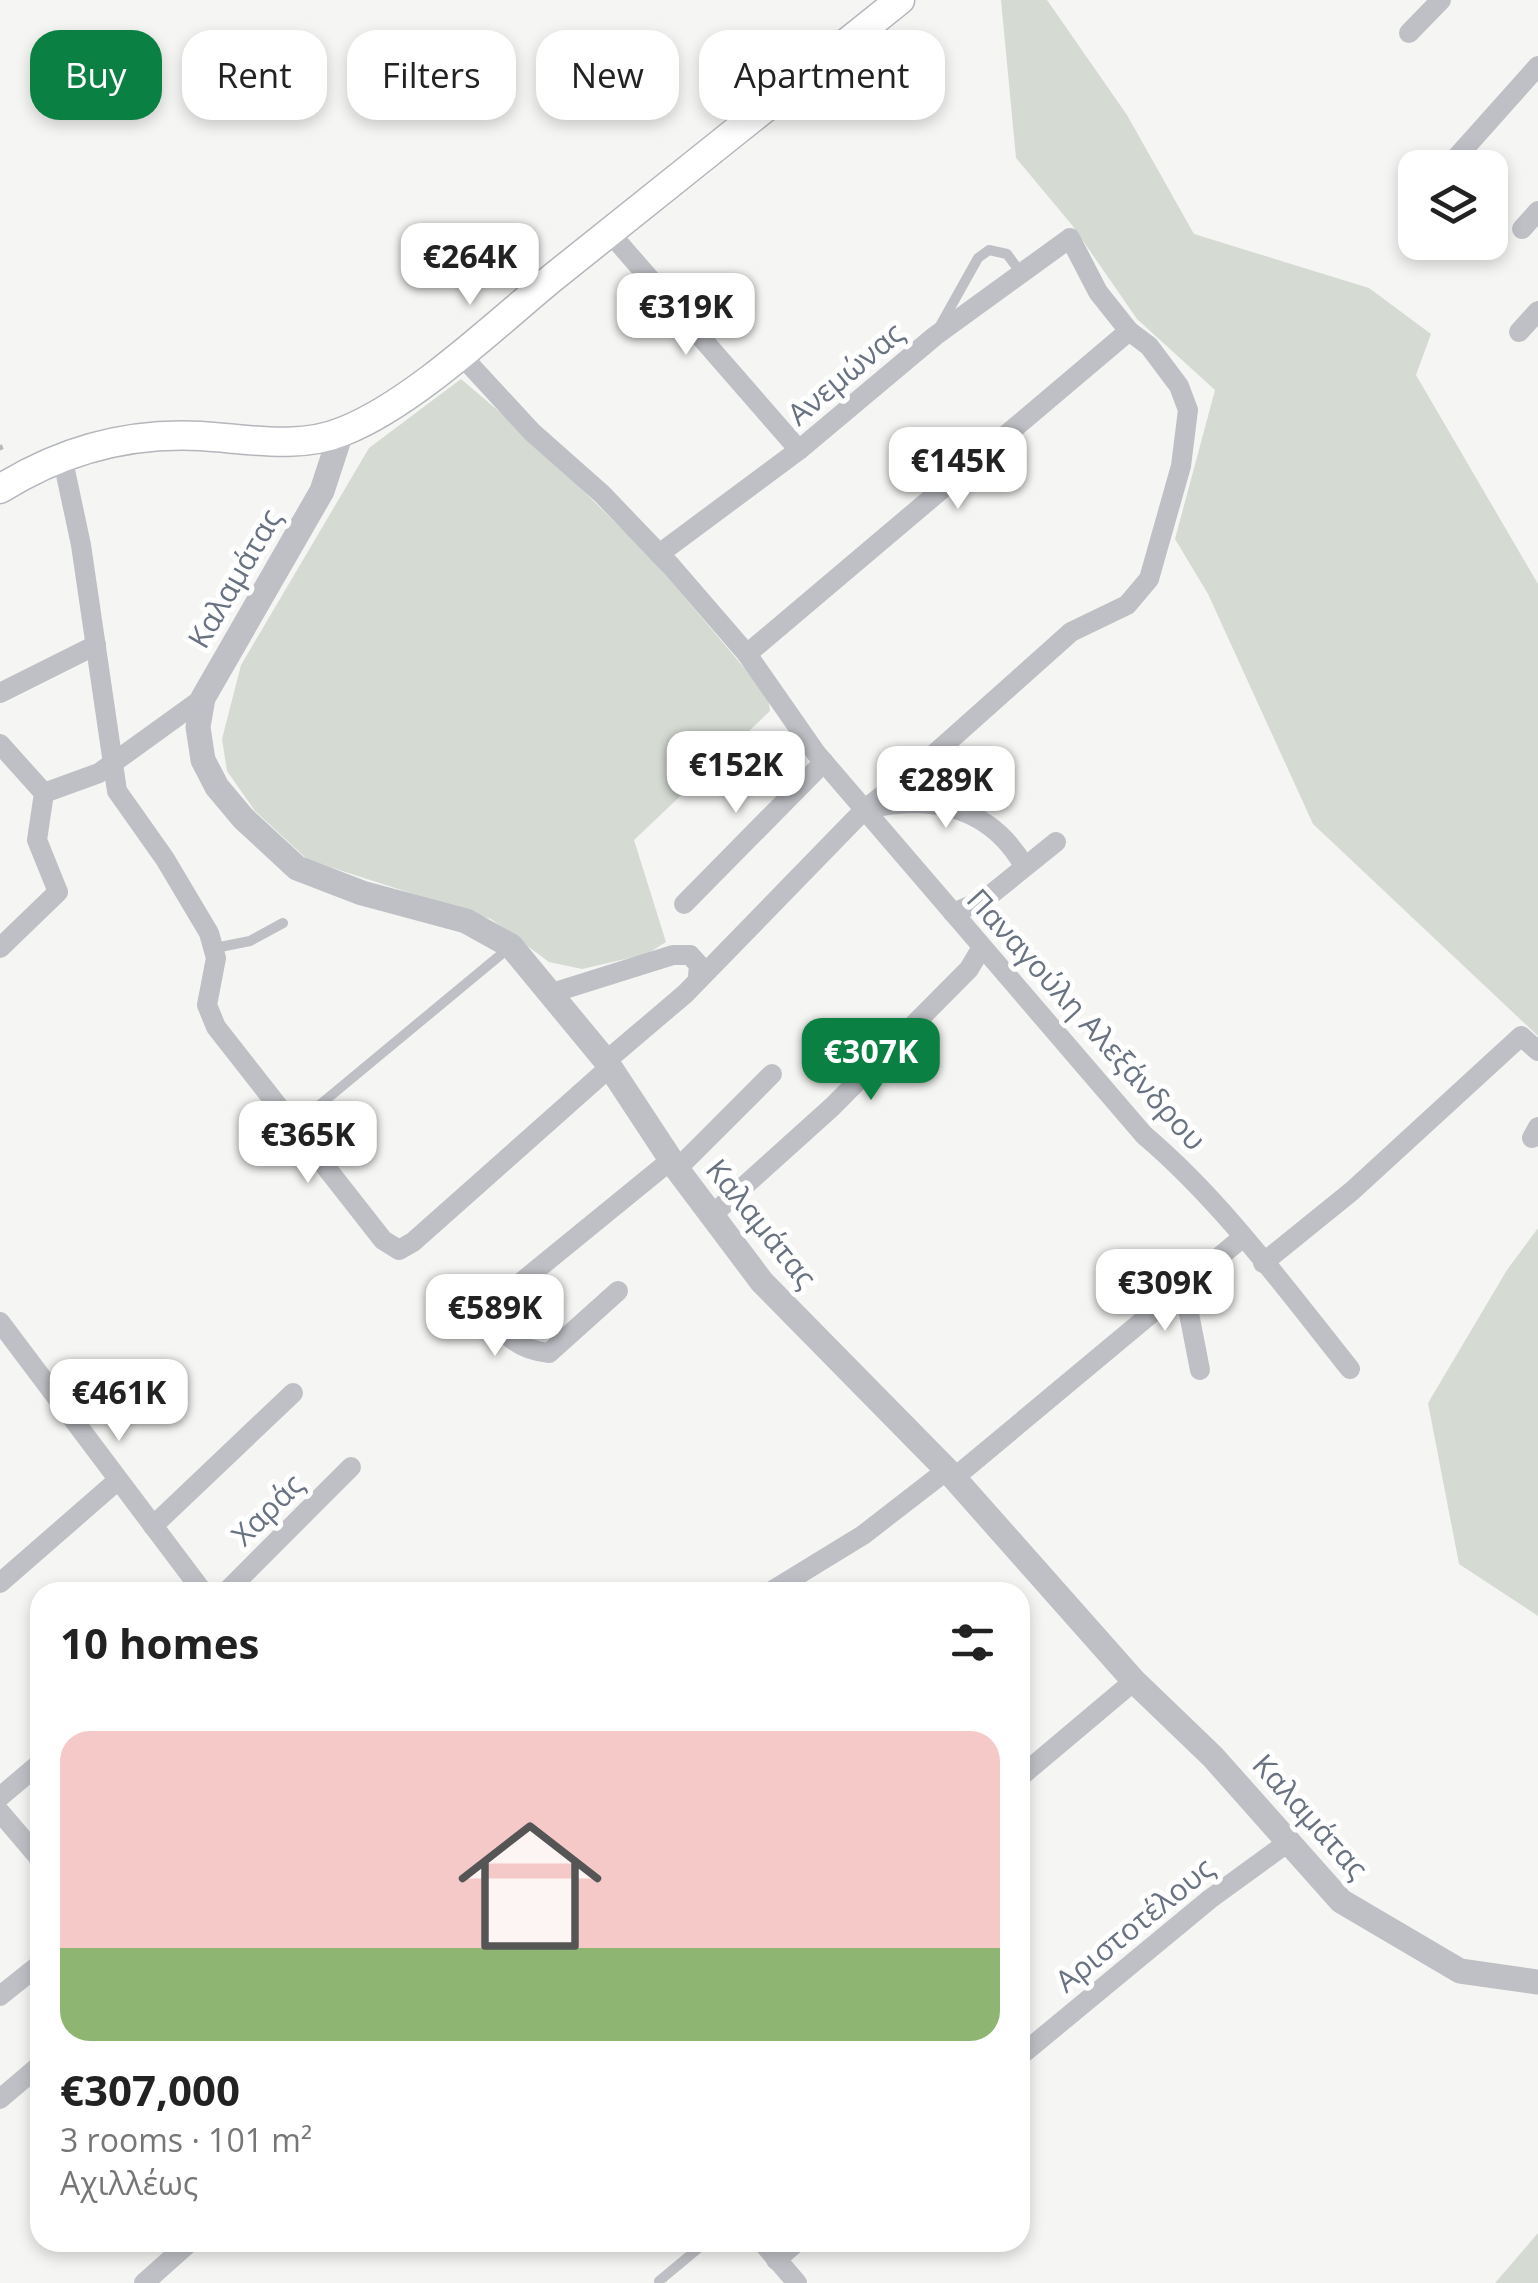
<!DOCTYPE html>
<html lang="en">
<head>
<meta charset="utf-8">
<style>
	body { margin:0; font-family:"Open Sans",sans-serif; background:#f6f6f6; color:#222; height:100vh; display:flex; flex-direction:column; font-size:38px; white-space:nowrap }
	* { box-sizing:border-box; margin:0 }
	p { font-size:32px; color:#767676 }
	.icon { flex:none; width:55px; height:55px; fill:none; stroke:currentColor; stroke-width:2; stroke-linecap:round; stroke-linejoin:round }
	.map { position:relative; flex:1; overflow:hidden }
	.sheet { position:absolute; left:30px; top:1582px; width:1000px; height:670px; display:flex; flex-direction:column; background:#fff; border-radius:30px; box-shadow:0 5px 15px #0003 }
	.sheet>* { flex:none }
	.hud { position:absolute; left:30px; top:30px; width:1000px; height:90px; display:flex; gap:20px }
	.controls { position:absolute; left:1398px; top:150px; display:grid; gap:20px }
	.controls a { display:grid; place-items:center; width:110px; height:110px; border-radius:20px; background:#fff; box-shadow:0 5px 15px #0003; font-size:50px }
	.price { position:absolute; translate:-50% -85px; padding:0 22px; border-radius:20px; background:#fff; color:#222; font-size:32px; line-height:65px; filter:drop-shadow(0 2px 5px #0008) }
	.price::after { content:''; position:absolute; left:50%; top:60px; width:30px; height:22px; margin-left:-15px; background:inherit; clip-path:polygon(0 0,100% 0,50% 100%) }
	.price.active { background:#0b8043; color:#fff }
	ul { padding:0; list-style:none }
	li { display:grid; align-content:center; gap:20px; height:530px; padding:0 30px }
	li+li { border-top:2px solid #e0e0e0 }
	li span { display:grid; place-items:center; height:310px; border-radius:30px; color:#555 }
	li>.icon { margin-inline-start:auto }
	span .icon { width:180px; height:180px; fill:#fffc; stroke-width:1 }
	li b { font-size:42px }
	h2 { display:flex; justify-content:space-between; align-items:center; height:120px; padding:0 30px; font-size:42px }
	.chip { padding:0 35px; border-radius:30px; background:#fff; box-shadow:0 5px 15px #0003; font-size:35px; line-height:90px }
	.chip.active { background:#0b8043; color:#fff }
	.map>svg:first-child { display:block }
	.green { fill:#d5dad3 }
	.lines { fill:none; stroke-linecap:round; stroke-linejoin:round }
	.secondary-casing { stroke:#b3b6bb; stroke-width:31 }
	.path { stroke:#b8babd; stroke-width:4; stroke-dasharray:5 5; stroke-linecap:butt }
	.service { stroke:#bec0c5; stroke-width:10 }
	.minor { stroke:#bec0c5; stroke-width:20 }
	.tertiary { stroke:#bec0c5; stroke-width:25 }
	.secondary { stroke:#fff; stroke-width:28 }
	.labels { text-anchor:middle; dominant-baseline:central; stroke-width:10; stroke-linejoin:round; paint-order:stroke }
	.street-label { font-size:30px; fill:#687281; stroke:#fff }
</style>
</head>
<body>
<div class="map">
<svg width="1538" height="2283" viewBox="0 0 1538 2283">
	<rect width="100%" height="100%" fill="#f5f6f3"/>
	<g class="green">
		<path d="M1001 0H1047L1127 115 1194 234 1369 288 1431 334 1416 375 1538 584V1036L1313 824 1208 594 1175 539 1215 390 1137 319 1072 225 1016 158Z"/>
		<path d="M461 379 529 437 654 561 768 696 770 711 634 840 666 942 647 954 582 969 549 962 491 919 308 860 255 811 227 771 222 739 241 665 369 448Z"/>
		<path d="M1538 1228V1616L1459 1564 1428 1403 1507 1270Z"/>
		<path d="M1538 2233V2283H1495Z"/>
	</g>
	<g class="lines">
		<defs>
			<path id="secondary" d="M0 489C62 450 128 432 201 436 248 439 299 450 344 431 412 404 493 327 551 279 667 186 784 93 900 0"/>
		</defs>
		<use href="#secondary" class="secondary-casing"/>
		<path class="path" d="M0 445 2 450"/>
		<g class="service">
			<path d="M940 326 978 258 989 250 1007 254 1021 273"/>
			<path d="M215 948 250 941 283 923"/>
			<path d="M293 1127 510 947"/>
			<path d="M659 2281 706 2242"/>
		</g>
		<g class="minor">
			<path d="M1409 33 1441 0"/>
			<path d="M1447 168 1538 66"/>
			<path d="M1522 229 1538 211"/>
			<path d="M610 233 799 450"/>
			<path d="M1519 332 1538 311"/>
			<path d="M460 354 532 432 602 494 671 566 747 654 816 753 1144 1135C1222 1201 1286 1289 1350 1369"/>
			<path d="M62 456 81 545 117 791 165 859 209 933 216 958 207 1005 216 1027 383 1240 399 1250 413 1242 610 1067"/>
			<path d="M747 654 1129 331"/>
			<path d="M0 693 96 645"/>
			<path d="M0 744 44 793 37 840 58 892 0 948"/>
			<path d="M44 793 99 773 203 698"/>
			<path d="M872 808C935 795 991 808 1024 866"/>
			<path d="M684 904 824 762"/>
			<path d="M953 913 984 900 1056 842"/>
			<path d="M552 993 673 955H690L699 965 698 976"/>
			<path d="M606 1061 685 994 865 809 922 765 1071 632 1127 605 1149 579 1181 466 1188 410 1179 386 1149 346 1129 331 1098 292 1070 238 935 336 799 450 659 554"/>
			<path d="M1532 1138 1538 1127"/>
			<path d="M677 1169 772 1074"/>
			<path d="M711 1216 832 1107 969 969 982 947"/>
			<path d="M1263 1263 1352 1191 1521 1036 1538 1051"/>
			<path d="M1184 1288 1200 1370"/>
			<path d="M618 1291 549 1353C520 1350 498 1335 492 1306L671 1160"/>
			<path d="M0 1322 203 1592"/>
			<path d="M954 1478 1242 1238"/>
			<path d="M153 1526 293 1393"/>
			<path d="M0 1583 117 1481"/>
			<path d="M226 1592 351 1467"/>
			<path d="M770 1592 863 1535 947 1470"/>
			<path d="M1020 1777 1134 1681"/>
			<path d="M0 1797 40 1763"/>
			<path d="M0 1812 40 1859"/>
			<path d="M0 1996 40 1964"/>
			<path d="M1020 2056 1210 1899 1287 1843"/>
			<path d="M0 2099 40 2065"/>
			<path d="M762 2242 797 2283"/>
			<path d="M776 2260 797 2242"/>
			<path d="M144 2283 190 2242"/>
		</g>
		<path class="tertiary" d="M341 433 322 491 203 698 198 727 203 760 217 787 243 818 297 868 362 893 466 921 511 946 606 1061 677 1169 762 1282 947 1470 1134 1681 1213 1757 1341 1901 1460 1971 1538 1982"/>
		<use href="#secondary" class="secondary"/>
	</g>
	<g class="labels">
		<g class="street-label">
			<text transform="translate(845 373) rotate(-40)">Ανεμώνας</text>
			<text transform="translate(234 578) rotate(-60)">Καλαμάτας</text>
			<text transform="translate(1087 1019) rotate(48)">Παναγούλη Αλεξάνδρου</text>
			<text transform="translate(762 1223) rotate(51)">Καλαμάτας</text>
			<text transform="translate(267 1509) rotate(-45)">Χαράς</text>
			<text transform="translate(1311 1816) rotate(48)">Καλαμάτας</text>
			<text transform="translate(1134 1924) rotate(-39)">Αριστοτέλους</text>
		</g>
	</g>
</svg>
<div class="controls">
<a><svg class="icon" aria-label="layers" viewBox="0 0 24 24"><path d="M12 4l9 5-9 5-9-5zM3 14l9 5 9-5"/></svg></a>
</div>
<b class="price" style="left:470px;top:308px">€264K</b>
<b class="price" style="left:686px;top:358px">€319K</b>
<b class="price" style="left:958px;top:512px">€145K</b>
<b class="price" style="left:736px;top:816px">€152K</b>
<b class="price" style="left:946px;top:831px">€289K</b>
<b class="price active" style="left:871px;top:1103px">€307K</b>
<b class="price" style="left:308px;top:1186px">€365K</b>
<b class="price" style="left:1165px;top:1334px">€309K</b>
<b class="price" style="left:495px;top:1359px">€589K</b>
<b class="price" style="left:119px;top:1444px">€461K</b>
<div class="hud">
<a class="chip active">Buy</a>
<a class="chip">Rent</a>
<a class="chip">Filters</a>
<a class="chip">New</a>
<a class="chip">Apartment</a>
</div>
<section class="sheet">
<h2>10 homes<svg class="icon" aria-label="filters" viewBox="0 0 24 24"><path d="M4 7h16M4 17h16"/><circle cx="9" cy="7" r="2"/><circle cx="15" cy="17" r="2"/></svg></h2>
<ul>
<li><span style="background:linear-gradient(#f6c9c9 70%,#8fb573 0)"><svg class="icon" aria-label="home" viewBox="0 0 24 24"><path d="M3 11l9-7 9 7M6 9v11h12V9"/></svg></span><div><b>€307,000</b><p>3 rooms · 101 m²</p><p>Αχιλλέως</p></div></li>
</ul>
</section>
</div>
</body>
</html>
